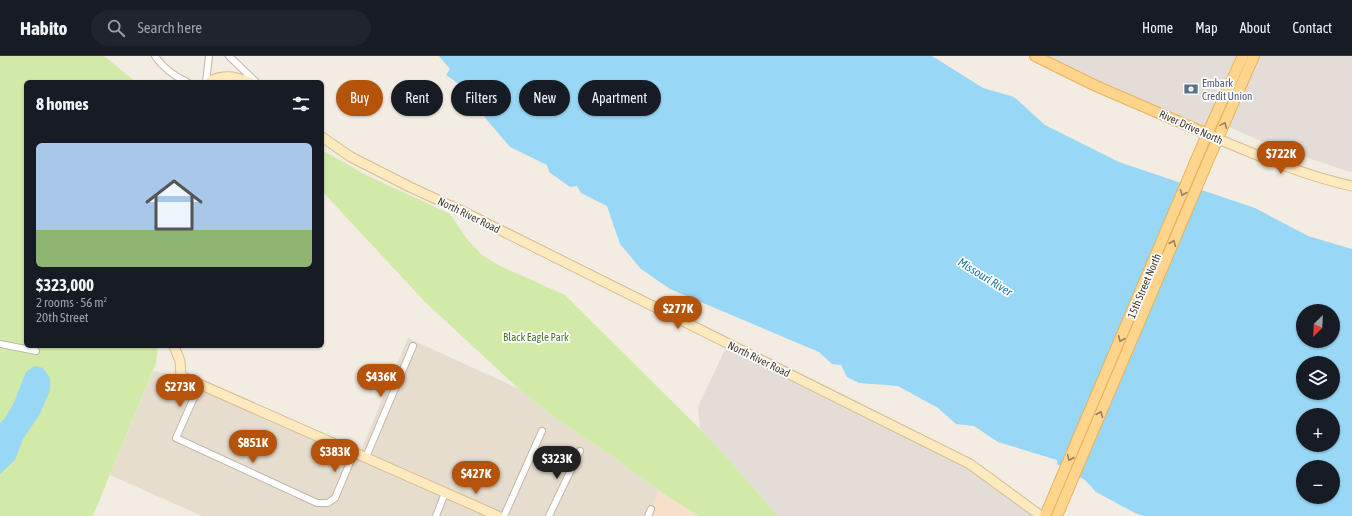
<!DOCTYPE html>
<html lang="en">
<head>
<meta charset="utf-8">
<style>
	body { margin:0; font-family:"Asap Condensed",sans-serif; background:#20242c; color:#f1f3f6; height:100vh; display:flex; flex-direction:column; font-size:15px; white-space:nowrap }
	* { box-sizing:border-box; margin:0 }
	p { font-size:13px; color:#9ea1a6 }
	.icon { flex:none; width:22px; height:22px; fill:none; stroke:currentColor; stroke-width:2; stroke-linecap:round; stroke-linejoin:round }
	.map { position:relative; flex:1; overflow:hidden }
	.drawer { position:absolute; left:24px; top:24px; width:300px; height:268px; display:flex; flex-direction:column; background:#171b24; border-radius:6px; box-shadow:0 1px 3px #0004 }
	.drawer>* { flex:none }
	.guide { position:absolute; left:336px; top:24px; width:380px; height:36px; display:flex; gap:8px }
	.needle { width:26px; rotate:204deg }
	.buttons { position:absolute; left:1296px; top:248px; display:grid; gap:8px }
	.buttons a { display:grid; place-items:center; width:44px; height:44px; border-radius:50%; background:#171b24; box-shadow:0 1px 3px #0004; font-size:20px }
	.price { position:absolute; translate:-50% -34px; padding:0 9px; border-radius:14px; background:#b45309; color:#fff; font-size:13px; line-height:26px; filter:drop-shadow(0 1px 2px #0008) }
	.price::after { content:''; position:absolute; left:50%; top:24px; width:12px; height:9px; margin-left:-6px; background:inherit; clip-path:polygon(0 0,100% 0,50% 100%) }
	.price.current { background:#222; color:#fff }
	ul { padding:0; list-style:none }
	li { display:grid; align-content:center; gap:8px; height:212px; padding:0 12px }
	li+li { border-top:1px solid #363941 }
	li span { display:grid; place-items:center; height:124px; border-radius:6px; color:#555 }
	li>.icon { margin-inline-start:auto }
	span .icon { width:72px; height:72px; fill:#fffc; stroke-width:1 }
	li b { font-size:17px }
	h2 { display:flex; justify-content:space-between; align-items:center; height:48px; padding:0 12px; font-size:17px }
	.tag { padding:0 14px; border-radius:18px; background:#171b24; box-shadow:0 1px 3px #0004; font-size:14px; line-height:36px }
	.tag.current { background:#b45309; color:#fff }
	header { display:flex; align-items:center; gap:24px; box-sizing:border-box; height:56px; padding:0 20px; background:#171b24; border-bottom:1px solid #363941 }
	header strong { font-size:19px }
	nav { display:flex; gap:22px; margin-inline-start:auto; font-size:14px }
	.search { width:280px; height:36px; background:#20242c; display:flex; align-items:center; gap:10px; box-sizing:border-box; padding:0 14px; border-radius:22px; color:#9ea1a6; font-size:15px }
	.map>svg:first-child { display:block }
	.residential { fill:#e7ddcf }
	.commercial { fill:#f7e0ca }
	.industrial { fill:#e4ddd7 }
	.green { fill:#d2eaa7 }
	.water { fill:#98d7f5; fill-rule:evenodd }
	.lines { fill:none; stroke-linecap:round; stroke-linejoin:round }
	.street-casing { stroke:#c1b6a7; stroke-width:8 }
	.secondary-casing { stroke:#d5bd8e; stroke-width:11 }
	.primary-casing { stroke:#ebb257; stroke-width:12 }
	.street { stroke:#fff; stroke-width:6 }
	.secondary { stroke:#ffeabf; stroke-width:9 }
	.primary { stroke:#ffd58e; stroke-width:10 }
	.oneway { stroke:#98805b }
	.labels { text-anchor:middle; dominant-baseline:central; stroke-width:3.5; stroke-linejoin:round; paint-order:stroke }
	.service-label { font-size:11px; fill:#4e5e75; stroke:#fff; text-anchor:start }
	.street-label { font-size:11px; fill:#443b32; stroke:#fff }
	.park-label { font-size:11px; fill:#4b7922; stroke:#fff }
	.water-label { font-size:12px; font-style:italic; fill:#2379a6; stroke:#fff }
</style>
</head>
<body>
<header>
<strong>Habito</strong>
<div class="search"><svg class="icon" aria-label="search" viewBox="0 0 24 24"><circle cx="10" cy="10" r="6"/><path d="M15 15l6 6"/></svg>Search here</div>
<nav><a>Home</a><a>Map</a><a>About</a><a>Contact</a></nav>
</header>
<div class="map">
<svg width="1352" height="460" viewBox="0 0 1352 460">
	<rect width="100%" height="100%" fill="#f2ece2"/>
	<path class="residential" d="M408 282 519 333 561 366 609 398 659 434 648 460H202L110 419 153 315 181 320 359 399Z"/>
	<path class="commercial" d="M659 434 667 440 699 460H648Z"/>
	<g class="industrial">
		<path d="M1036 0H1243L1207 78Z"/>
		<path d="M1254 0H1352V116L1346 115 1268 88 1224 69Z"/>
		<path d="M728 287 970 408 1040 460H778L740 416 700 373 698 351Z"/>
	</g>
	<g class="green">
		<path d="M0 0H104L136 26H26V290H158L156 307 93 460H0Z"/>
		<path d="M322 94 366 119 450 158 467 183 482 199 500 210 565 239 700 373 740 416 778 460H699L667 440 609 398 561 366 519 333 425 246 322 135Z"/>
	</g>
	<g class="water">
		<path d="M439 0H932L983 32 1014 41 1045 69 1119 106 1255 152 1308 180 1352 193V460H1144L1135 457 1096 436 1085 424 1057 408V404L998 386 974 370 956 368 938 352 898 330 859 327 847 321 841 309 832 308 819 296 670 233 641 213 620 188 607 150 581 137 577 130 570 131 549 116 547 109 510 91 487 64 463 31 446 19 450 13ZM1303 255H1333V285H1303ZM1303 307H1333V337H1303ZM1303 359H1333V389H1303ZM1303 411H1333V441H1303Z"/>
		<path d="M35 310 43 312 50 322V334L40 358 23 383 15 404 0 418V367L5 362 14 347 23 323 27 315Z"/>
	</g>
	<g class="lines">
		<defs>
			<g id="street">
				<path d="M155 0C163 12 174 20 187 26"/>
				<path d="M229 0 256 26"/>
				<path d="M206 26 209 0"/>
				<path d="M0 288 36 295"/>
				<path d="M200 328 176 382 317 447H328L335 442 354 397"/>
				<path d="M366 401 413 290"/>
				<path d="M436 460 445 437"/>
				<path d="M504 460 542 375"/>
				<path d="M549 460 580 395"/>
				<path d="M648 460 651 453"/>
			</g>
			<g id="secondary">
				<path d="M209 26C222 17 236 21 250 26"/>
				<path d="M322 81 351 101 410 131 464 156 970 408 1041 460"/>
				<path d="M1218 83C1261 101 1306 120 1352 130"/>
				<path d="M174 290 180 305 181 320 498 460"/>
			</g>
			<g id="primary">
				<path d="M1035 0 1096 30 1212 80"/>
				<path d="M1045 460 1207 78 1243 0"/>
				<path d="M1057 460 1208 105 1254 0"/>
			</g>
		</defs>
		<use href="#street" class="street-casing"/>
		<use href="#secondary" class="secondary-casing"/>
		<use href="#primary" class="primary-casing"/>
		<use href="#street" class="street"/>
		<use href="#secondary" class="secondary"/>
		<use href="#primary" class="primary"/>
	</g>
	<defs><path id="oneway-chevron" d="M-2-3.5L2.5 0L-2 3.5" fill="none" stroke-width="1.6" stroke-linecap="round" stroke-linejoin="round"/></defs>
	<g class="oneway">
		<use href="#oneway-chevron" transform="translate(1224 69) rotate(-66)"/>
		<use href="#oneway-chevron" transform="translate(1183 137) rotate(113)"/>
		<use href="#oneway-chevron" transform="translate(1173 187) rotate(-67)"/>
		<use href="#oneway-chevron" transform="translate(1121 283) rotate(113)"/>
		<use href="#oneway-chevron" transform="translate(1100 358) rotate(-67)"/>
		<use href="#oneway-chevron" transform="translate(1070 402) rotate(113)"/>
	</g>
	<defs>
		<symbol id="bank-bare" viewBox="-9 -9 18 18"><path d="M-6-4H6V4H-6ZM0-2.3a2.3 2.3 0 1 0 0 4.6a2.3 2.3 0 1 0 0-4.6Z" fill="#5c6f8a" stroke="#fff" stroke-width="2.5" paint-order="stroke"/></symbol>
	</defs>
	<g fill-rule="evenodd">
		<use href="#bank-bare" x="1181" y="23" width="20" height="20"/>
	</g>
	<g class="labels">
		<g class="service-label">
			<text x="1202" y="27">Embark<tspan x="1202" dy="13">Credit Union</tspan></text>
		</g>
		<g class="street-label">
			<text transform="translate(1191 71) rotate(24)">River Drive North</text>
			<text transform="translate(469 159) rotate(26)">North River Road</text>
			<text transform="translate(1144 230) rotate(-67)">15th Street North</text>
			<text transform="translate(759 303) rotate(26)">North River Road</text>
		</g>
		<g class="park-label">
			<text x="536" y="281">Black Eagle Park</text>
		</g>
		<g class="water-label">
			<text transform="translate(985 221) rotate(32)">Missouri River</text>
		</g>
	</g>
</svg>
<div class="buttons">
<a><svg class="needle" viewBox="-14 -14 28 28"><path d="M0-13l5 13h-10z" fill="#e53935"/><path d="M0 13l5-13h-10z" fill="#9ea1a6"/></svg></a>
<a><svg class="icon" aria-label="layers" viewBox="0 0 24 24"><path d="M12 4l9 5-9 5-9-5zM3 14l9 5 9-5"/></svg></a>
<a>+</a>
<a>−</a>
</div>
<b class="price" style="left:1281px;top:119px">$722K</b>
<b class="price" style="left:678px;top:274px">$277K</b>
<b class="price" style="left:381px;top:342px">$436K</b>
<b class="price" style="left:180px;top:352px">$273K</b>
<b class="price" style="left:253px;top:408px">$851K</b>
<b class="price" style="left:335px;top:417px">$383K</b>
<b class="price current" style="left:557px;top:424px">$323K</b>
<b class="price" style="left:476px;top:439px">$427K</b>
<div class="guide">
<a class="tag current">Buy</a>
<a class="tag">Rent</a>
<a class="tag">Filters</a>
<a class="tag">New</a>
<a class="tag">Apartment</a>
</div>
<section class="drawer">
<h2>8 homes<svg class="icon" aria-label="filters" viewBox="0 0 24 24"><path d="M4 7h16M4 17h16"/><circle cx="9" cy="7" r="2"/><circle cx="15" cy="17" r="2"/></svg></h2>
<ul>
<li><span style="background:linear-gradient(#a9c7e8 70%,#8fb573 0)"><svg class="icon" aria-label="home" viewBox="0 0 24 24"><path d="M3 11l9-7 9 7M6 9v11h12V9"/></svg></span><div><b>$323,000</b><p>2 rooms · 56 m²</p><p>20th Street</p></div></li>
</ul>
</section>
</div>
</body>
</html>
